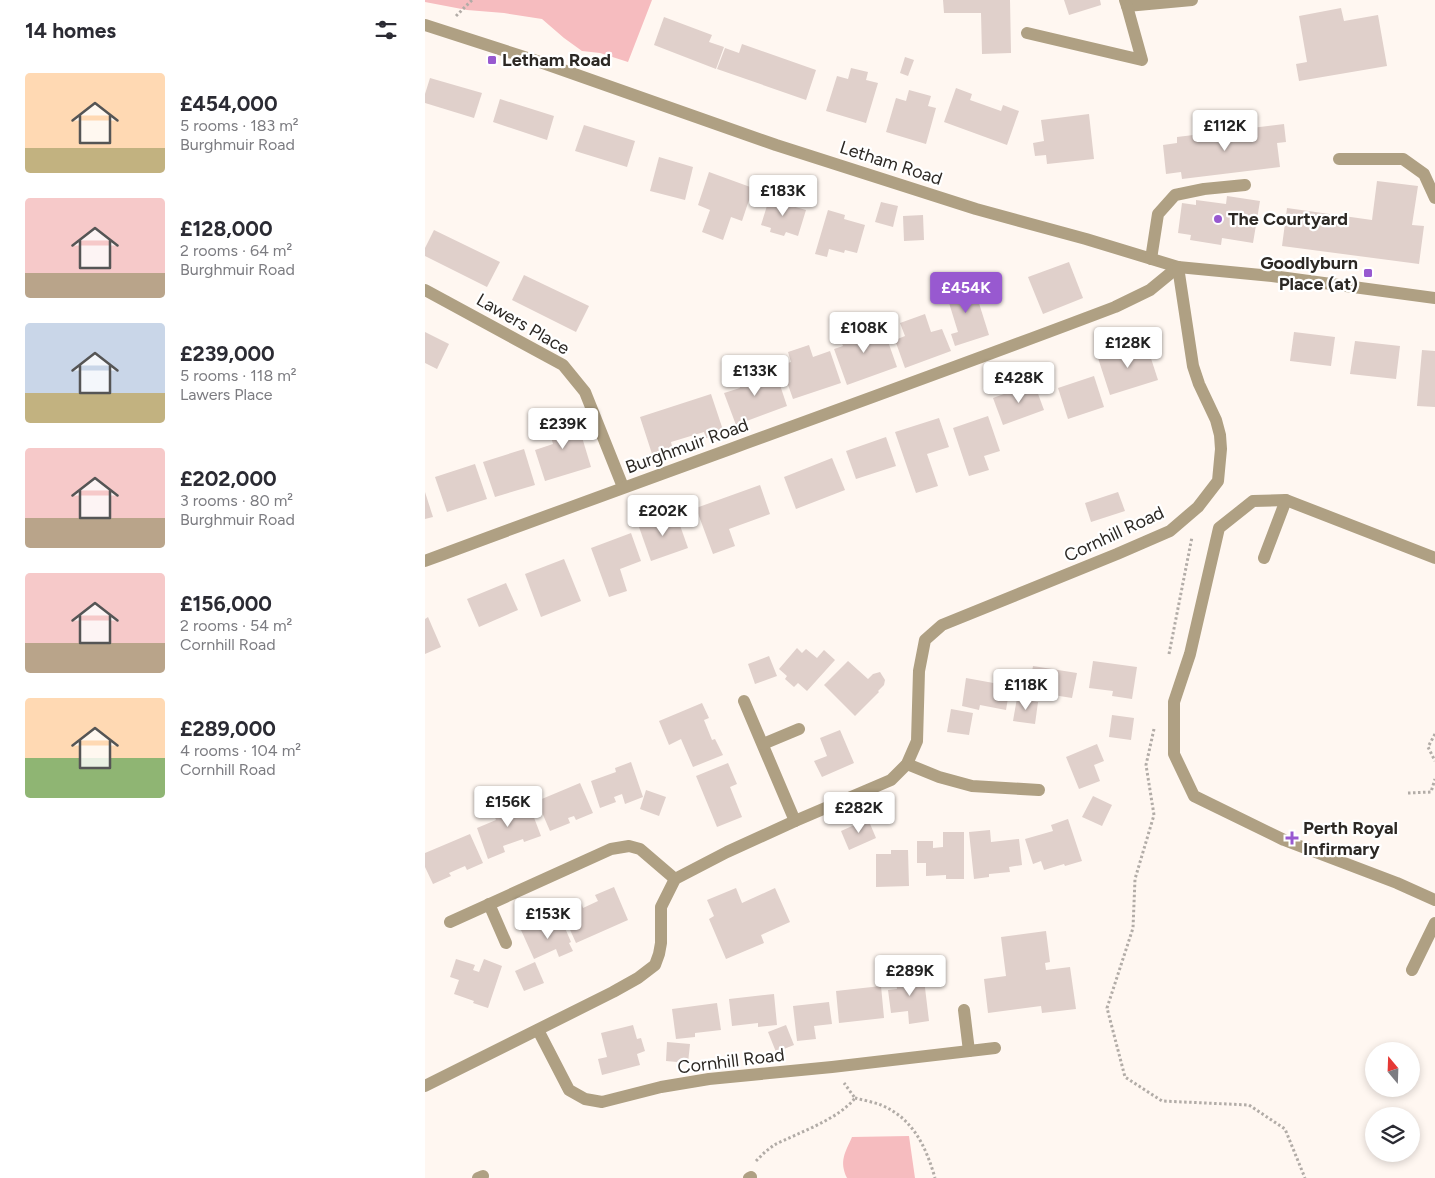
<!DOCTYPE html>
<html lang="en">
<head>
<meta charset="utf-8">
<style>
	body { margin:0; font-family:Figtree,sans-serif; background:#f7f7f7; color:#2b2b33; height:100vh; display:flex; flex-direction:column; font-size:19px; white-space:nowrap }
	* { box-sizing:border-box; margin:0 }
	p { font-size:16px; color:#7c7c81 }
	.icon { flex:none; width:28px; height:28px; fill:none; stroke:currentColor; stroke-width:2; stroke-linecap:round; stroke-linejoin:round }
	.map { position:relative; flex:1; overflow:hidden }
	.drawer { display:flex; flex-direction:column; background:#fff; width:425px }
	.drawer>* { flex:none }
	.needle { width:32px; rotate:341deg }
	.tools { position:absolute; left:940px; top:1042px; display:grid; gap:10px }
	.tools a { display:grid; place-items:center; width:55px; height:55px; border-radius:50%; background:#fff; box-shadow:0 2px 8px #0003; font-size:25px }
	.price { position:absolute; translate:-50% -42px; padding:0 11px; border-radius:5px; background:#fff; color:#222; font-size:16px; line-height:32px; filter:drop-shadow(0 1px 2px #0008) }
	.price::after { content:''; position:absolute; left:50%; top:30px; width:15px; height:11px; margin-left:-8px; background:inherit; clip-path:polygon(0 0,100% 0,50% 100%) }
	.price.selected { background:#9859d0; color:#fff }
	ul { padding:0; list-style:none }
	li { display:flex; align-items:center; gap:15px; height:125px; padding:0 25px }
	li span { display:grid; place-items:center; flex:none; width:140px; height:100px; border-radius:5px; color:#555 }
	li>.icon { margin-inline-start:auto }
	span .icon { width:60px; height:60px; fill:#fffc; stroke-width:1 }
	li b { font-size:21px }
	h2 { display:flex; justify-content:space-between; align-items:center; height:60px; padding:0 25px; font-size:21px }
	main { display:flex; flex:1; min-height:0 }
	.map>svg:first-child { display:block }
	.green { fill:#f6bcbf }
	.building { fill:#e0d0cb }
	.lines { fill:none; stroke-linecap:round; stroke-linejoin:round }
	.path { stroke:#b2aca7; stroke-width:3; stroke-dasharray:2.5 2.5; stroke-linecap:butt }
	.minor { stroke:#afa083; stroke-width:12 }
	.poi-dot { fill:#9859d0; stroke:#fff; stroke-width:2 }
	.labels { text-anchor:middle; dominant-baseline:central; stroke-width:4.5; stroke-linejoin:round; paint-order:stroke }
	.poi-label { font-size:18px; font-weight:bold; fill:#2c2824; stroke:#fff; text-anchor:start }
	.street-label { font-size:18px; fill:#2c2824; stroke:#fff }
</style>
</head>
<body>
<main>
<section class="drawer">
<h2>14 homes<svg class="icon" aria-label="filters" viewBox="0 0 24 24"><path d="M4 7h16M4 17h16"/><circle cx="9" cy="7" r="2"/><circle cx="15" cy="17" r="2"/></svg></h2>
<ul>
<li><span style="background:linear-gradient(#ffd9b3 75%,#c2b280 0)"><svg class="icon" aria-label="home" viewBox="0 0 24 24"><path d="M3 11l9-7 9 7M6 9v11h12V9"/></svg></span><div><b>£454,000</b><p>5 rooms · 183 m²</p><p>Burghmuir Road</p></div></li>
<li><span style="background:linear-gradient(#f6c9c9 75%,#b9a48a 0)"><svg class="icon" aria-label="home" viewBox="0 0 24 24"><path d="M3 11l9-7 9 7M6 9v11h12V9"/></svg></span><div><b>£128,000</b><p>2 rooms · 64 m²</p><p>Burghmuir Road</p></div></li>
<li><span style="background:linear-gradient(#c9d6e8 70%,#c2b280 0)"><svg class="icon" aria-label="home" viewBox="0 0 24 24"><path d="M3 11l9-7 9 7M6 9v11h12V9"/></svg></span><div><b>£239,000</b><p>5 rooms · 118 m²</p><p>Lawers Place</p></div></li>
<li><span style="background:linear-gradient(#f6c9c9 70%,#b9a48a 0)"><svg class="icon" aria-label="home" viewBox="0 0 24 24"><path d="M3 11l9-7 9 7M6 9v11h12V9"/></svg></span><div><b>£202,000</b><p>3 rooms · 80 m²</p><p>Burghmuir Road</p></div></li>
<li><span style="background:linear-gradient(#f6c9c9 70%,#b9a48a 0)"><svg class="icon" aria-label="home" viewBox="0 0 24 24"><path d="M3 11l9-7 9 7M6 9v11h12V9"/></svg></span><div><b>£156,000</b><p>2 rooms · 54 m²</p><p>Cornhill Road</p></div></li>
<li><span style="background:linear-gradient(#ffd9b3 60%,#8fb573 0)"><svg class="icon" aria-label="home" viewBox="0 0 24 24"><path d="M3 11l9-7 9 7M6 9v11h12V9"/></svg></span><div><b>£289,000</b><p>4 rooms · 104 m²</p><p>Cornhill Road</p></div></li>
</ul>
</section>
<div class="map">
<svg width="1010" height="1178" viewBox="0 0 1010 1178">
	<rect width="100%" height="100%" fill="#fff7f1"/>
	<g class="green">
		<path d="M0 0H227L203 62 175 53 157 51 139 38 117 19 79 13 42 10 0 2Z"/>
		<path d="M484 1136 490 1178H422C414 1161 420 1153 427 1137Z"/>
	</g>
	<g class="building">
		<path d="M518 0H585L586 53 557 54 556 13H519Z"/>
		<path d="M639 0H675L676 5 644 15Z"/>
		<path d="M916 8 919 21 953 15 962 66 874 81 871 64 882 62 874 16Z"/>
		<path d="M239 17 287 35 284 42 299 47 291 69 229 45Z"/>
		<path d="M317 44 391 70 381 100 292 69 300 48 314 53Z"/>
		<path d="M480 57 489 60 483 76 475 73Z"/>
		<path d="M426 68 443 72 441 80 453 83 441 123 401 111 412 76 423 79Z"/>
		<path d="M5 78 57 93 49 118 0 103V94Z"/>
		<path d="M531 88 547 94 545 100 576 111 578 105 594 111 582 145 519 122Z"/>
		<path d="M484 90 506 96 503 106 511 108 501 144 461 132 471 98 481 101Z"/>
		<path d="M75 99 129 116 122 140 68 122Z"/>
		<path d="M664 114 669 159 622 164 621 155 610 156 608 143 619 141 616 120Z"/>
		<path d="M859 124 861 142 852 143 855 167 757 179 756 172 741 174 738 145 752 143V137Z"/>
		<path d="M159 125 210 141 202 167 150 151Z"/>
		<path d="M234 157 268 167 260 200 225 191Z"/>
		<path d="M284 172 328 188 317 221 306 217 298 240 277 232 285 210 273 205Z"/>
		<path d="M952 181 993 186 987 225 999 226 994 264 857 246 862 208 947 220Z"/>
		<path d="M346 193 362 198 360 204 381 210 373 236 361 232 359 236 345 232 346 228 336 225Z"/>
		<path d="M802 196 835 201 828 243 797 238 796 245 765 240 766 235 753 233 757 203 771 205V200L801 204Z"/>
		<path d="M456 202 473 206 468 227 450 222Z"/>
		<path d="M403 210 420 215 419 219 440 225 432 253 420 250 419 253 404 249 402 257 390 254Z"/>
		<path d="M498 215 499 240 479 241 478 216Z"/>
		<path d="M9 230 75 262 62 287 0 256V248Z"/>
		<path d="M644 262 658 298 618 314 603 277Z"/>
		<path d="M99 275 164 306 151 332 87 300Z"/>
		<path d="M547 281 564 335 530 346 526 334 533 332 520 290Z"/>
		<path d="M500 314 506 332 517 329 526 351 480 368 470 340 480 336 475 323Z"/>
		<path d="M442 323 448 338 460 333 472 367 422 385 409 349 418 346 413 333Z"/>
		<path d="M0 332 24 344 12 369 0 363Z"/>
		<path d="M869 332 910 337 906 366 865 361Z"/>
		<path d="M930 341 975 346 971 379 925 374Z"/>
		<path d="M721 343 733 380 685 395 673 358Z"/>
		<path d="M384 345 388 357 405 351 416 383 368 399 356 365 366 362 363 352Z"/>
		<path d="M997 350 1010 351V407L992 406Z"/>
		<path d="M333 368 338 381 352 376 362 406 311 425 299 393 315 388 311 376Z"/>
		<path d="M669 376 679 407 643 419 633 388Z"/>
		<path d="M609 383 619 410 578 425 568 398Z"/>
		<path d="M286 394 299 433 281 438 279 432 246 442 248 450 228 457 215 417Z"/>
		<path d="M150 414 166 467 120 481 110 450 128 444 122 423Z"/>
		<path d="M563 416 575 451 559 456 564 470 544 476 528 428Z"/>
		<path d="M514 418 524 447 502 454 513 486 491 493 470 432Z"/>
		<path d="M461 437 471 466 431 479 421 451Z"/>
		<path d="M99 449 110 485 70 497 58 462Z"/>
		<path d="M407 458 420 490 371 509 359 477Z"/>
		<path d="M50 464 62 499 22 512 10 477Z"/>
		<path d="M335 485 345 514 304 529 310 546 288 554 271 508Z"/>
		<path d="M0 492 8 517 0 519Z"/>
		<path d="M693 492 700 511 666 522 660 503Z"/>
		<path d="M251 514 263 548 226 561 214 527Z"/>
		<path d="M206 533 216 561 195 569 202 591 184 597 166 548Z"/>
		<path d="M139 559 156 601 116 617 100 574Z"/>
		<path d="M81 583 93 610 54 627 42 599Z"/>
		<path d="M3 617 16 647 0 654V619Z"/>
		<path d="M372 648 377 653 381 649 392 658 399 650 410 660 382 691 373 683 369 687 360 679 362 676 354 669Z"/>
		<path d="M344 656 352 676 330 684 323 664Z"/>
		<path d="M423 661 443 679 448 674 455 672 460 680 459 685 453 691 454 692 430 716 399 685Z"/>
		<path d="M668 661 712 667 707 699 687 696 688 691 664 688Z"/>
		<path d="M608 666 652 673 647 698 622 694 621 697 603 694Z"/>
		<path d="M541 678 585 686 581 710 555 705 554 710 537 706Z"/>
		<path d="M592 698 613 702 610 724 588 721Z"/>
		<path d="M277 703 284 718 279 720 287 740 290 739 298 755 268 767 256 739 244 745 234 721Z"/>
		<path d="M526 709 548 713 544 735 522 732Z"/>
		<path d="M687 715 709 718 706 740 684 737Z"/>
		<path d="M415 730 429 763 397 777 389 761 402 756 395 738Z"/>
		<path d="M672 744 679 761 669 765 675 781 654 789 641 757Z"/>
		<path d="M206 762 218 797 200 804 197 794 189 797 191 802 175 808 166 781 191 772 190 768Z"/>
		<path d="M303 763 312 784 305 787 317 817 292 827 271 776Z"/>
		<path d="M155 783 168 813 151 820 149 816 143 818 145 823 125 831 112 801Z"/>
		<path d="M221 790 241 797 234 816 215 809Z"/>
		<path d="M668 796 687 805 677 826 657 817Z"/>
		<path d="M86 799 87 802 94 800 98 810 105 807 116 836 99 842 98 839 78 846 80 852 63 859 52 828 71 820 66 807Z"/>
		<path d="M443 819 451 838 424 850 416 831Z"/>
		<path d="M643 819 657 861 640 866 639 864 619 870 616 861 608 864 600 839 628 831 626 825Z"/>
		<path d="M565 830 566 842 594 839 597 865 584 867 585 872 564 874V877L549 879 544 832Z"/>
		<path d="M518 832H539V879H521V875L501 876V863H492V841H508V848L518 847Z"/>
		<path d="M45 834 58 863 42 870 40 866 24 873 26 876 8 884 0 867V853Z"/>
		<path d="M466 850H483L484 886 451 887V854H466Z"/>
		<path d="M189 887 203 920 151 943 137 912 156 903 158 908 173 901 170 895Z"/>
		<path d="M311 888 317 903 350 888 365 922 336 935 339 943 301 959 284 919 289 916 282 900Z"/>
		<path d="M137 921 146 942 144 943 148 951 134 957 131 949 109 959 96 930 113 923 116 930Z"/>
		<path d="M621 931 625 962 620 963 621 970 645 967 651 1009 617 1013 616 1006 563 1013 559 979 581 976 576 937Z"/>
		<path d="M31 959 50 965 48 970 54 972 59 959 77 966 63 1008 48 1003 49 1001 29 994 34 980 25 977Z"/>
		<path d="M110 962 119 983 99 991 90 971Z"/>
		<path d="M498 971 504 1021 484 1024 483 1011 466 1013 463 990 472 989 470 975Z"/>
		<path d="M456 986 459 1018 414 1023 411 991Z"/>
		<path d="M349 994 352 1025 333 1027V1023L307 1026 304 999Z"/>
		<path d="M404 1002 407 1024 389 1026 391 1039 372 1041 368 1006Z"/>
		<path d="M292 1003 296 1030 270 1033V1037L251 1039 247 1009Z"/>
		<path d="M208 1025 212 1039 216 1038 220 1051 212 1054 215 1065 177 1075 173 1059 182 1057 176 1033Z"/>
		<path d="M361 1025 369 1045 351 1052 343 1032Z"/>
		<path d="M242 1042 265 1044 263 1063 241 1061Z"/>
	</g>
	<g class="lines">
		<g class="path">
			<path d="M31 16 47 0"/>
			<path d="M744 654 767 537"/>
			<path d="M729 729 721 765 729 815 710 879 708 928 682 1008 700 1077 737 1101 824 1105 860 1129 880 1178"/>
			<path d="M1010 734 1003 747 1010 761"/>
			<path d="M983 793 1006 792 1010 779"/>
			<path d="M430 1098C438 1100 448 1102 456 1105 488 1118 501 1147 510 1178"/>
			<path d="M331 1161 340 1152 349 1145C373 1133 414 1119 430 1098L419 1083"/>
		</g>
		<g class="minor">
			<path d="M700 0 702 6 767 0"/>
			<path d="M0 25 118 63 351 145 551 209 661 239 753 267 847 276 1010 298"/>
			<path d="M602 33 717 60 702 6"/>
			<path d="M914 159H978L999 174 1010 198"/>
			<path d="M726 259 733 214 750 195 779 189 820 185"/>
			<path d="M0 290 138 365 160 392 198 487"/>
			<path d="M839 558 861 500"/>
			<path d="M1010 558 861 500 828 501 794 528 765 654 749 702V754L769 796 859 840 972 883 1010 900"/>
			<path d="M0 561C230 475 461 394 690 307L725 290 753 267"/>
			<path d="M319 701 370 821"/>
			<path d="M338 744 374 729"/>
			<path d="M482 764 514 777 547 786 614 790"/>
			<path d="M64 904 81 943"/>
			<path d="M25 922 186 849 204 846 215 849 250 879"/>
			<path d="M987 970 1010 923"/>
			<path d="M539 1010 544 1051"/>
			<path d="M113 1030 144 1090 160 1099 177 1102 236 1087 284 1079 407 1067 570 1048"/>
			<path d="M0 1086 188 992 213 978 230 965 234 954 236 943V907L250 879 302 852 370 821 466 780 482 764 492 741 494 671 500 640 517 625 692 554 745 531 773 507 793 481 796 449 795 435 791 420 774 384 768 366 753 267"/>
			<path d="M53 1178 58 1176"/>
			<path d="M324 1178 326 1177"/>
		</g>
	</g>
	<g class="poi-dot">
		<rect x="62" y="55" width="10" height="10" rx="2.5"/>
		<circle cx="793" cy="219" r="5"/>
		<rect x="938" y="268" width="10" height="10" rx="2.5"/>
		<path d="M864.5 830.5h5v5h5v5h-5v5h-5v-5h-5v-5h5z"/>
	</g>
	<g class="labels">
		<g class="poi-label">
			<text x="77" y="60">Letham Road</text>
			<text x="803" y="219">The Courtyard</text>
			<text x="933" y="263" text-anchor="end">Goodlyburn<tspan x="933" dy="21">Place (at)</tspan></text>
			<text x="878" y="828">Perth Royal<tspan x="878" dy="21">Infirmary</tspan></text>
		</g>
		<g class="street-label">
			<text transform="translate(466 163) rotate(18)">Letham Road</text>
			<text transform="translate(98 324) rotate(30)">Lawers Place</text>
			<text transform="translate(262 446) rotate(-20)">Burghmuir Road</text>
			<text transform="translate(689 534) rotate(-25)">Cornhill Road</text>
			<text transform="translate(306 1061) rotate(-7)">Cornhill Road</text>
		</g>
	</g>
</svg>
<div class="tools">
<a><svg class="needle" viewBox="-14 -14 28 28"><path d="M0-13l5 13h-10z" fill="#e53935"/><path d="M0 13l5-13h-10z" fill="#7c7c81"/></svg></a>
<a><svg class="icon" aria-label="layers" viewBox="0 0 24 24"><path d="M12 4l9 5-9 5-9-5zM3 14l9 5 9-5"/></svg></a>
</div>
<b class="price" style="left:800px;top:152px">£112K</b>
<b class="price" style="left:358px;top:217px">£183K</b>
<b class="price selected" style="left:541px;top:314px">£454K</b>
<b class="price" style="left:439px;top:354px">£108K</b>
<b class="price" style="left:703px;top:369px">£128K</b>
<b class="price" style="left:330px;top:397px">£133K</b>
<b class="price" style="left:594px;top:404px">£428K</b>
<b class="price" style="left:138px;top:450px">£239K</b>
<b class="price" style="left:238px;top:537px">£202K</b>
<b class="price" style="left:601px;top:711px">£118K</b>
<b class="price" style="left:83px;top:828px">£156K</b>
<b class="price" style="left:434px;top:834px">£282K</b>
<b class="price" style="left:123px;top:940px">£153K</b>
<b class="price" style="left:485px;top:997px">£289K</b>
</div>
</main>
</body>
</html>
